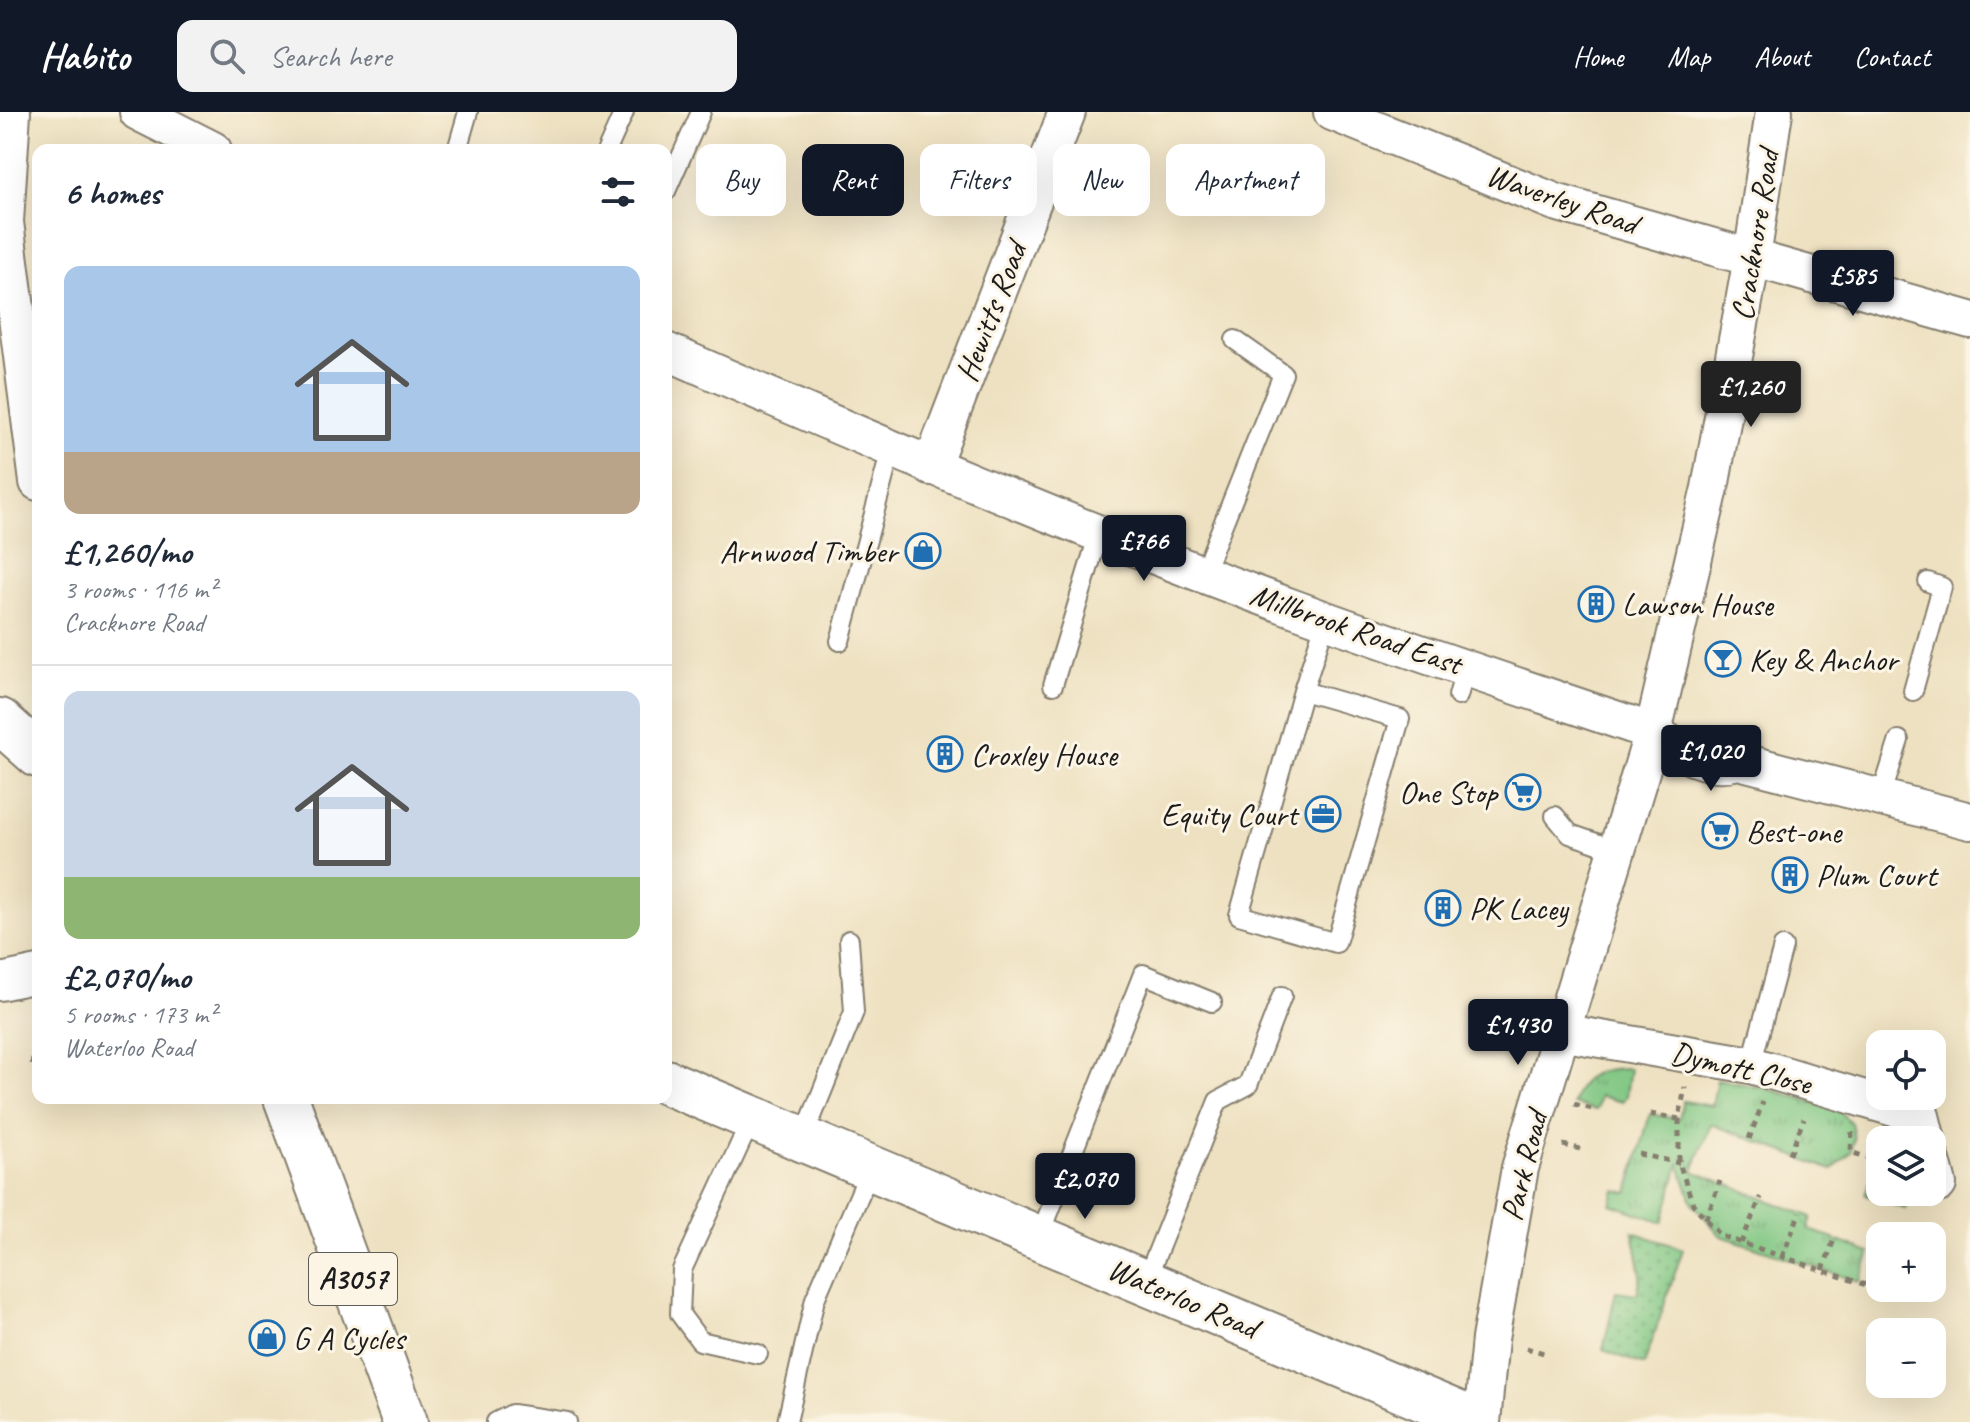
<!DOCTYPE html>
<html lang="en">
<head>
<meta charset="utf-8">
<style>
	body { margin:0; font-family:Caveat,sans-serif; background:#f2f2f3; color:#1f2937; height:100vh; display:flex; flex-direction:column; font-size:30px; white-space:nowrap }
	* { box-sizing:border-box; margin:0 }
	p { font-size:26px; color:#747a83 }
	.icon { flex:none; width:44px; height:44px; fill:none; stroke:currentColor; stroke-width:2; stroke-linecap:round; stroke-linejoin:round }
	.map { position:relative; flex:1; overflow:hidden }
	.drawer { position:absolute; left:32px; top:32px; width:640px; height:960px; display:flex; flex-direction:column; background:#fff; border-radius:16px; box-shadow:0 8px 32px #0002 }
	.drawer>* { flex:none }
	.guide { position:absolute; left:696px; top:32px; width:760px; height:72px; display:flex; gap:16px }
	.tools { position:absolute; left:1866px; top:918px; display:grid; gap:16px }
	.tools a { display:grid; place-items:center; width:80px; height:80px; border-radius:16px; background:#fff; box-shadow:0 8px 32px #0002; font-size:40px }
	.price { position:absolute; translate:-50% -68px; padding:0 18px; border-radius:8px; background:#111827; color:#fff; font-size:26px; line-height:52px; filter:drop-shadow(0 2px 4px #0008) }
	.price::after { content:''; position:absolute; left:50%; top:48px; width:24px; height:18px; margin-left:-12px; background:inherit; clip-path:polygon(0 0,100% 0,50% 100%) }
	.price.active { background:#222; color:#fff }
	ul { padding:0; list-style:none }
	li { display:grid; align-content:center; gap:16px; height:424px; padding:0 32px }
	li+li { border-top:2px solid #e0e1e3 }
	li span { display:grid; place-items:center; height:248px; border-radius:16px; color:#555 }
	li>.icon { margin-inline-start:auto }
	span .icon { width:144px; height:144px; fill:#fffc; stroke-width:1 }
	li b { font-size:34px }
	h2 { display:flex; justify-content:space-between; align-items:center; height:96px; padding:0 32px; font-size:34px }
	.pill { padding:0 28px; border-radius:16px; background:#fff; box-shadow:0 8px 32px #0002; font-size:28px; line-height:72px }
	.pill.active { background:#111827; color:#fff }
	header { display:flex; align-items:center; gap:48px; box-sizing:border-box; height:112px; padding:0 40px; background:#111827; color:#fff }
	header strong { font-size:38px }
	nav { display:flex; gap:44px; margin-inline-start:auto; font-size:28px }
	.search { width:560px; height:72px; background:#f2f2f3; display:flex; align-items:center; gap:20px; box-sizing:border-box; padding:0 28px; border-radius:16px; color:#747a83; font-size:30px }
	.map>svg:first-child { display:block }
	.grass { fill:url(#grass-tufts); stroke:#4e714f; stroke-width:2 }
	.park { fill:url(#park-dots); stroke:#4e714f; stroke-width:2 }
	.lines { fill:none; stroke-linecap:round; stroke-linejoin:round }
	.lane-casing { stroke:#857e6e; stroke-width:22 }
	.street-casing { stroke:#857e6e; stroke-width:40 }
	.secondary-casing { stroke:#857e6e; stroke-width:48 }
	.primary-casing { stroke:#857e6e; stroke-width:48 }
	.path { stroke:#857e6e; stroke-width:5; stroke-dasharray:6 6; stroke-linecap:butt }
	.lane { stroke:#fff; stroke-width:18 }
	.street { stroke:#fff; stroke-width:36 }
	.secondary { stroke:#fff; stroke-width:44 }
	.primary { stroke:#fff; stroke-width:44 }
	.labels { text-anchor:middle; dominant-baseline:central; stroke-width:6; stroke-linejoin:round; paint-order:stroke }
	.shield { fill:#fcf5e5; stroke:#5f5d58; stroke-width:2 }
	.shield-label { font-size:30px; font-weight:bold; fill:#1c1c1c }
	.street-label { font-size:32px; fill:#1c1c1c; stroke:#fcf5e5 }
	.poi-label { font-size:32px; fill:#1c1c1c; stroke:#fcf5e5; text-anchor:start }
</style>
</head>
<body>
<header>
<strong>Habito</strong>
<div class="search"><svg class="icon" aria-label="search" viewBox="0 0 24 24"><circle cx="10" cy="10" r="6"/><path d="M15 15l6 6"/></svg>Search here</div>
<nav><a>Home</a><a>Map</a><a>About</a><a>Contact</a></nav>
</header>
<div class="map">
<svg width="1970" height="1310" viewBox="0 0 1970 1310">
	<defs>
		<pattern id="grass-tufts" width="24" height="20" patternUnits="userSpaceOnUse" patternTransform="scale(2)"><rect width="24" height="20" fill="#7fc682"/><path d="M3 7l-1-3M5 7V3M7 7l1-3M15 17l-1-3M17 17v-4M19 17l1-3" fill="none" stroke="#67a06a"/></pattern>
		<pattern id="park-dots" width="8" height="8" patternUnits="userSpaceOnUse" patternTransform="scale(2)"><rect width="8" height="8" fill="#7fc682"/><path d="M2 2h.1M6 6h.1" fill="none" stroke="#67a06a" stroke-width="1.8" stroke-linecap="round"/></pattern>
	</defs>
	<rect width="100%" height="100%" fill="#fcf5e5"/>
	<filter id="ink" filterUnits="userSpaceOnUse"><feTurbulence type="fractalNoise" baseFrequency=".0125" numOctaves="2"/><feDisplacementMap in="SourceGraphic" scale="16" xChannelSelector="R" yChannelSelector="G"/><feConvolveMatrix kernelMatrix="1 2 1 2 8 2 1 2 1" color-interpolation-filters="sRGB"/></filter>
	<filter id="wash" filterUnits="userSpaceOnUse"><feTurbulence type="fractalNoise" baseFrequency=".006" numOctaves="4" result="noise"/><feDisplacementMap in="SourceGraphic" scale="32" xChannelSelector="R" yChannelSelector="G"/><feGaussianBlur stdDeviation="1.8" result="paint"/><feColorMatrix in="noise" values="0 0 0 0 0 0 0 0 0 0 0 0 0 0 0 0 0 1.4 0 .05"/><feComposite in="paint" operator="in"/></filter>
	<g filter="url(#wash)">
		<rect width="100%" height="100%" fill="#eee1c1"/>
		<g class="grass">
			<path d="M1630 956 1626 984 1622 990 1600 984 1596 998 1573 992C1582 959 1599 957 1630 956Z"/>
			<path d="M1717 967 1768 977 1837 997 1851 1011 1854 1027 1851 1040 1832 1058 1711 1012 1693 1059 1812 1105 1808 1117 1870 1141 1860 1170 1721 1124 1693 1092 1679 1052 1663 1110 1611 1092 1615 1078 1628 1081 1650 1002 1679 1007 1683 989 1712 994Z"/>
			<path d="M1877 1049 1880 1051V1080H1911L1905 1097 1865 1082Z"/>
		</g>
		<path class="park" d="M1633 1120 1683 1137 1644 1253 1603 1238 1616 1179 1637 1182 1641 1162Z"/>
	</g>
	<g filter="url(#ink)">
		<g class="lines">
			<defs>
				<g id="lane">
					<path d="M457 38 468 0"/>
					<path d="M607 38 624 0"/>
					<path d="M666 79 701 0"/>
					<path d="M1203 462 1283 262 1235 228"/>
					<path d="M840 529 891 338"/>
					<path d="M1053 573 1099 421"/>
					<path d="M1303 579 1400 607 1336 831 1239 803 1303 579 1326 508"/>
					<path d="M1913 579 1942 475 1928 470"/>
					<path d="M1458 584 1466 555"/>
					<path d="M1881 685 1899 628"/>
					<path d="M1555 704 1570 722 1616 738"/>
					<path d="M1751 953 1783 835"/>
					<path d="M752 1006 682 1158 680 1202 700 1229 758 1242"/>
					<path d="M803 1027 854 900 849 828"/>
					<path d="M1039 1126 1143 862 1212 890"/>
					<path d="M1145 1171 1218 989 1248 973 1282 884"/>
					<path d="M496 1310 512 1302 567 1310"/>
					<path d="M787 1310 815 1187 871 1056"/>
				</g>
				<g id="street">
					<path d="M12 0 5 110 38 370"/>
					<path d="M138 0 213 38"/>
					<path d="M1332 0 1555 90 1970 208"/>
					<path d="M666 239C873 330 1080 418 1293 496 1412 540 1533 579 1653 620 1681 639 1704 658 1739 649L1970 709"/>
					<path d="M931 355 1067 0"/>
					<path d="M0 870 38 862"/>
					<path d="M1560 920 1751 953 1921 1004 1927 1028"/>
					<path d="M1932 1049 1938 1072"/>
					<path d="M1482 1310 1490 1227 1520 1056 1653 620 1710 376 1752 146 1774 0"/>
				</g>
				<path id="secondary" d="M666 970 1478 1310"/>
				<g id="primary">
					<path d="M0 609 38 643"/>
					<path d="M286 986 405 1310"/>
				</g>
			</defs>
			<use href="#lane" class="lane-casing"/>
			<use href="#street" class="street-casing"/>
			<use href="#secondary" class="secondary-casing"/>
			<use href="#primary" class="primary-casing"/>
			<g class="path">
				<path d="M32 953 38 917"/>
				<path d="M1574 992 1596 998"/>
				<path d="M1650 1002 1679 1007 1685 975"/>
				<path d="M1679 1007V1051L1693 1092 1721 1124 1866 1173"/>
				<path d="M1852 1020 1851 1040 1877 1049"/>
				<path d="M1749 1027 1763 990"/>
				<path d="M1563 1033 1585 1038"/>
				<path d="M1639 1042 1679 1051"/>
				<path d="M1790 1042 1804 1006"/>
				<path d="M1865 1082 1878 1050"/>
				<path d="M1706 1107 1720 1069"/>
				<path d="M1741 1131 1761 1085"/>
				<path d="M1782 1145 1800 1100"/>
				<path d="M1823 1158 1834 1127"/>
				<path d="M1526 1236 1544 1241"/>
			</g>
			<use href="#lane" class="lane"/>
			<use href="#street" class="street"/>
			<use href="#secondary" class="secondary"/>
			<use href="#primary" class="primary"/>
		</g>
	</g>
	<defs>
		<symbol id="shop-ring" viewBox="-11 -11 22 22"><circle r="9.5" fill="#fcf5e5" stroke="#1f6fb2" stroke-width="1.5"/><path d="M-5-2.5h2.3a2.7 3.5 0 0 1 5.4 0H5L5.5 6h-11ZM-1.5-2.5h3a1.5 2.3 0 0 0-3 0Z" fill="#1f6fb2"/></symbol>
		<symbol id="building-ring" viewBox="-11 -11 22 22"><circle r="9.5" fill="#fcf5e5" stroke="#1f6fb2" stroke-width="1.5"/><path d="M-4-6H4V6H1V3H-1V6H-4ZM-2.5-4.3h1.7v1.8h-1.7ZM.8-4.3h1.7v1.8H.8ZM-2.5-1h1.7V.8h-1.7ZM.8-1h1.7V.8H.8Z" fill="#1f6fb2"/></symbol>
		<symbol id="bar-ring" viewBox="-11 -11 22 22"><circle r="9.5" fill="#fcf5e5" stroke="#1f6fb2" stroke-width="1.5"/><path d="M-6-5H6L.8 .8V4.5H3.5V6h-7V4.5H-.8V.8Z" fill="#1f6fb2"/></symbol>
		<symbol id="supermarket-ring" viewBox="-11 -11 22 22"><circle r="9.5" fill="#fcf5e5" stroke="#1f6fb2" stroke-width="1.5"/><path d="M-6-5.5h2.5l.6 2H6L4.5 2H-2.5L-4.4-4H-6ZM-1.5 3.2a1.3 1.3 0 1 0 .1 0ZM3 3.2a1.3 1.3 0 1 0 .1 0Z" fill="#1f6fb2"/></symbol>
		<symbol id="office-ring" viewBox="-11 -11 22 22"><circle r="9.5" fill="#fcf5e5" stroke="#1f6fb2" stroke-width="1.5"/><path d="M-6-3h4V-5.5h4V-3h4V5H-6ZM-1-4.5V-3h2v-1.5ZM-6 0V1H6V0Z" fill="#1f6fb2"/></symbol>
	</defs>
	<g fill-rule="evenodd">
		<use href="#shop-ring" x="903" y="419" width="40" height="40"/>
		<use href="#building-ring" x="1576" y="472" width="40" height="40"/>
		<use href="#bar-ring" x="1703" y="527" width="40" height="40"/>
		<use href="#building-ring" x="925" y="622" width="40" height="40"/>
		<use href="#supermarket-ring" x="1503" y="660" width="40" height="40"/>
		<use href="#office-ring" x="1303" y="682" width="40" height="40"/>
		<use href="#supermarket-ring" x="1700" y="699" width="40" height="40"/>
		<use href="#building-ring" x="1770" y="743" width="40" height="40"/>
		<use href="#building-ring" x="1423" y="776" width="40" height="40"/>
		<use href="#shop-ring" x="247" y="1206" width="40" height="40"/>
	</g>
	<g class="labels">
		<rect class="shield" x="309" y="1141" width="88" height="52" rx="6"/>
		<g class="shield-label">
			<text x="353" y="1167">A3057</text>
		</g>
		<g class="street-label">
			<text transform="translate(1562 87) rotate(19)">Waverley Road</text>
			<text transform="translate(1755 123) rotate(-81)">Cracknore Road</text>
			<text transform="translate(991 200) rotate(-69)">Hewitts Road</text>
			<text transform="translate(1356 517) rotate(19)">Millbrook Road East</text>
			<text transform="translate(1741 956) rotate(13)">Dymott Close</text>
			<text transform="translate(1524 1054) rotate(-76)">Park Road</text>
			<text transform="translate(1183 1186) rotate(23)">Waterloo Road</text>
		</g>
		<g class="poi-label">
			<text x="897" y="439" text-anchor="end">Arnwood Timber</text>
			<text x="1622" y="492">Lawson House</text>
			<text x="1749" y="547">Key &amp; Anchor</text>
			<text x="971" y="642">Croxley House</text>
			<text x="1497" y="680" text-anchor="end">One Stop</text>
			<text x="1297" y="702" text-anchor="end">Equity Court</text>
			<text x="1746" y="719">Best-one</text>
			<text x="1816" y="763">Plum Court</text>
			<text x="1469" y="796">PK Lacey</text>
			<text x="293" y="1226">G A Cycles</text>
		</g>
	</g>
</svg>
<div class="tools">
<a><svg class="icon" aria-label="locate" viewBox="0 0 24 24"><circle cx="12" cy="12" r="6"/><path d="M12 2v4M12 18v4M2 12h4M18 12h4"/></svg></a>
<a><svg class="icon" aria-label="layers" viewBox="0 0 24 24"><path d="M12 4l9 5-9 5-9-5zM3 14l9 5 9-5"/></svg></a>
<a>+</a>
<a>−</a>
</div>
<b class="price" style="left:1853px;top:206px">£585</b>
<b class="price active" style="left:1751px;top:317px">£1,260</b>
<b class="price" style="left:1144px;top:471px">£766</b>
<b class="price" style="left:1711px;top:681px">£1,020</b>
<b class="price" style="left:1518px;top:955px">£1,430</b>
<b class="price" style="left:1085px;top:1109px">£2,070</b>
<div class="guide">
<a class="pill">Buy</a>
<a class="pill active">Rent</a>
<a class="pill">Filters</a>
<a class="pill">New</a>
<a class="pill">Apartment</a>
</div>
<section class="drawer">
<h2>6 homes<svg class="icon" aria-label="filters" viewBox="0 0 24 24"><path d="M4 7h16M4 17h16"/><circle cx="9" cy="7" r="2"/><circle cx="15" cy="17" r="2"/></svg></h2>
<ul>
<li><span style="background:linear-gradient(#a9c7e8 75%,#b9a48a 0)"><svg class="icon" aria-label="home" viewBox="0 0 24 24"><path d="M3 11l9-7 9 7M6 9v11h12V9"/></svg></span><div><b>£1,260/mo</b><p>3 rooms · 116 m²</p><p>Cracknore Road</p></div></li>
<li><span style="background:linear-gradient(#c9d6e8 75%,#8fb573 0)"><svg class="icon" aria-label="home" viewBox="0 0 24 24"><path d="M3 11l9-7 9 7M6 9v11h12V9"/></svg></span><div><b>£2,070/mo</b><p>5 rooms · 173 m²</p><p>Waterloo Road</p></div></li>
</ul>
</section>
</div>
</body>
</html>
